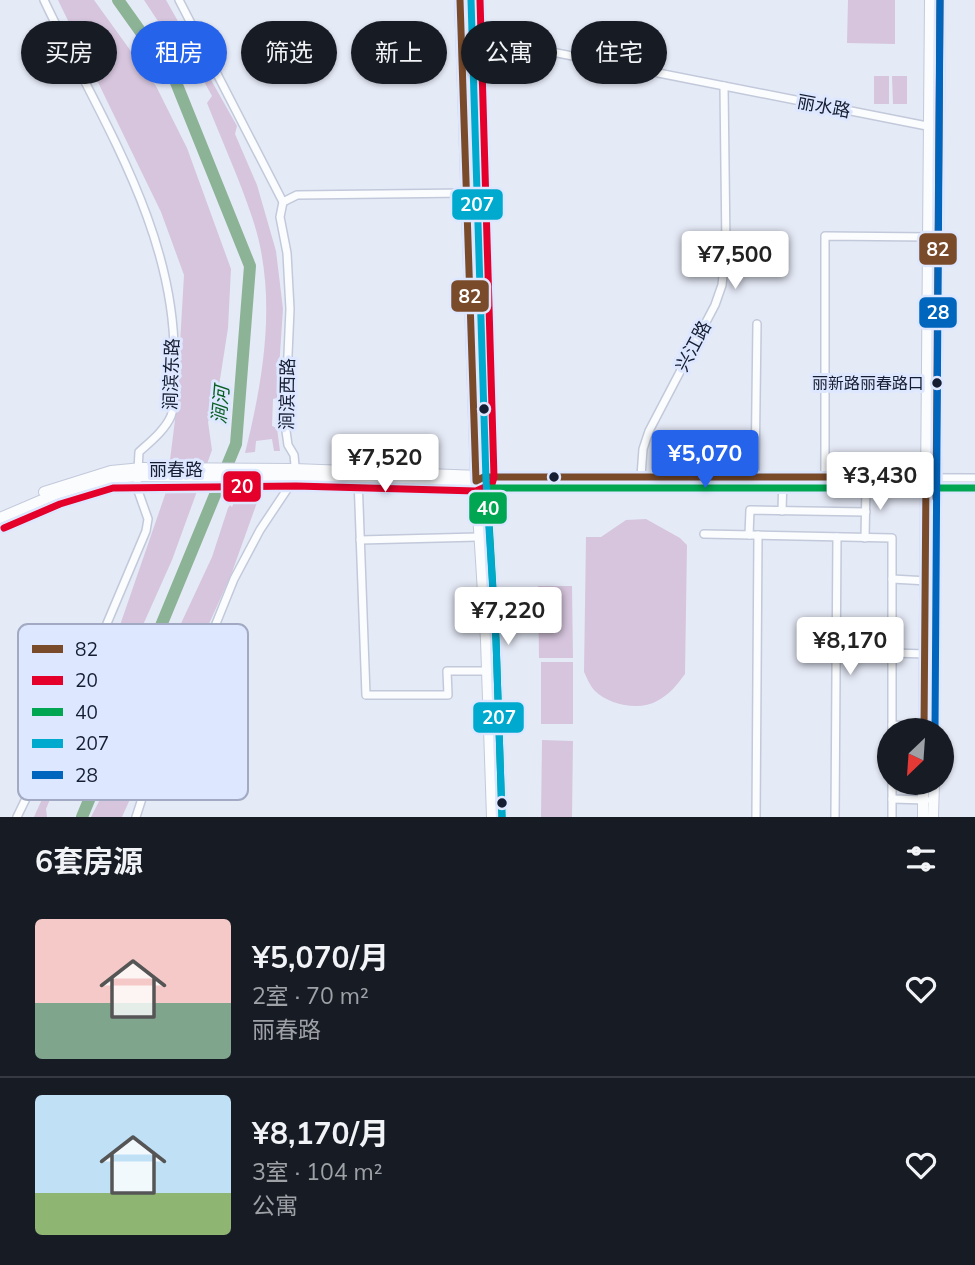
<!DOCTYPE html>
<html lang="zh">
<head>
<meta charset="utf-8">
<style>
	body { margin:0; font-family:Mulish,"Noto Sans SC",sans-serif; background:#20242c; color:#f1f3f6; height:100vh; display:flex; flex-direction:column; font-size:26px; white-space:nowrap }
	* { box-sizing:border-box; margin:0 }
	p { font-size:23px; color:#9ea1a6 }
	.icon { flex:none; width:38px; height:38px; fill:none; stroke:currentColor; stroke-width:2; stroke-linecap:round; stroke-linejoin:round }
	.map { position:relative; height:817px; overflow:hidden }
	.side { display:flex; flex-direction:column; background:#171b24; flex:1 }
	.side>* { flex:none }
	.guide { position:absolute; left:21px; top:21px; width:934px; height:63px; display:flex; gap:14px }
	.needle { width:46px; rotate:205deg }
	.controls { position:absolute; left:877px; top:718px; display:grid; gap:14px }
	.controls a { display:grid; place-items:center; width:77px; height:77px; border-radius:50%; background:#171b24; box-shadow:0 2px 5px #0004; font-size:35px }
	.price { position:absolute; translate:-50% -60px; padding:0 16px; border-radius:7px; background:#fff; color:#222; font-size:23px; line-height:46px; filter:drop-shadow(0 2px 4px #0008) }
	.price::after { content:''; position:absolute; left:50%; top:42px; width:21px; height:16px; margin-left:-10px; background:inherit; clip-path:polygon(0 0,100% 0,50% 100%) }
	.price.active { background:#2563eb; color:#fff }
	ul { padding:0; list-style:none }
	li { display:flex; align-items:center; gap:21px; height:175px; padding:0 35px }
	li+li { border-top:2px solid #363941 }
	li span { display:grid; place-items:center; flex:none; width:196px; height:140px; border-radius:7px; color:#555 }
	li>.icon { margin-inline-start:auto }
	span .icon { width:84px; height:84px; fill:#fffc; stroke-width:1 }
	li b { font-size:30px }
	h2 { display:flex; justify-content:space-between; align-items:center; height:84px; padding:0 35px; font-size:30px }
	.chip { padding:0 24px; border-radius:32px; background:#171b24; box-shadow:0 2px 5px #0004; font-size:24px; line-height:63px }
	.chip.active { background:#2563eb; color:#fff }
	.map>svg:first-child { display:block }
	.green { fill:#d6c5dd }
	.lines { fill:none; stroke-linecap:round; stroke-linejoin:round }
	.river { stroke:#8cb396; stroke-width:12 }
	.minor-casing { stroke:#c2c9da; stroke-width:10 }
	.major-casing { stroke:#c2c9da; stroke-width:12 }
	.minor { stroke:#fbfcfe; stroke-width:7 }
	.major { stroke:#fbfcfe; stroke-width:10 }
	.bus-1-casing { stroke:#dde7ff; stroke-width:12 }
	.bus-2-casing { stroke:#dde7ff; stroke-width:12 }
	.bus-3-casing { stroke:#dde7ff; stroke-width:12 }
	.bus-4-casing { stroke:#dde7ff; stroke-width:12 }
	.bus-5-casing { stroke:#dde7ff; stroke-width:12 }
	.bus-1 { stroke:#7a4b2a; stroke-width:7 }
	.bus-2 { stroke:#e4002b; stroke-width:7 }
	.bus-3 { stroke:#00a651; stroke-width:7 }
	.bus-4 { stroke:#00a9ce; stroke-width:7 }
	.bus-5 { stroke:#0065bd; stroke-width:7 }
	.bus-dot { fill:#151d32; stroke:#dde7ff; stroke-width:2.5 }
	.labels { text-anchor:middle; dominant-baseline:central; stroke-width:6; stroke-linejoin:round; paint-order:stroke }
	.bus-label { font-size:16px; fill:#151d32; stroke:#dde7ff; text-anchor:end }
	.street-label { font-size:18px; fill:#151d32; stroke:#dde7ff }
	.water-label { font-size:19px; font-style:italic; fill:#0a5f22; stroke:#dde7ff }
	.key { fill:#dde7ff; stroke:#a1aac2; stroke-width:2 }
	.key-label { font-size:19px; fill:#151d32 }
	.line-badge { stroke:#dde7ff; stroke-width:2.5 }
	.badge-label { font-size:19px; text-anchor:middle; font-weight:bold; fill:#fff }
</style>
</head>
<body>
<div class="map">
<svg width="975" height="817" viewBox="0 0 975 817">
	<rect width="100%" height="100%" fill="#e5eaf7"/>
	<g class="green">
		<path d="M58 0H94L156 86 187 148 231 269 228 328 218 392 208 422 212 450 172 560 75 777 62 770 46 809 47 817H34L118 631 166 492 176 412 184 275 161 212Z"/>
		<path d="M144 0H166L237 126 235 134 257 185 276 251 283 309 277 398 273 399 272 426 277 428 280 451H274L272 439 256 441 255 452 245 453C264 377 278 293 252 217 239 178 222 141 207 103L212 96 182 42 175 47Z"/>
		<path d="M848 0H895V44L847 43Z"/>
		<rect x="874" y="76" width="15" height="28"/>
		<path d="M892 76H907V104H893Z"/>
		<path d="M231 481 264 483 231 575 122 817H91L114 772 134 718 142 707 212 557 228 508 230 505 232 507 236 497 229 487Z"/>
		<path d="M646 519 680 538 687 545 685 674C677 685 669 695 657 701 640 711 609 705 595 691 590 686 587 678 584 672L586 537H601L626 520Z"/>
		<path d="M538 586H572L573 658H539Z"/>
		<rect x="541" y="662" width="32" height="62"/>
		<path d="M542 740 573 741 572 817H541Z"/>
	</g>
	<g class="lines">
		<path class="river" d="M82 817 236 444 250 266 175 80 118 0"/>
		<defs>
			<g id="minor">
				<path d="M466 35 932 127"/>
				<path d="M283 202 297 195 467 193"/>
				<path d="M641 476 643 449 649 431 715 305 722 285 726 248 724 86"/>
				<path d="M755 476 757 324"/>
				<path d="M484 477 975 478"/>
				<path d="M825 477V236L930 237"/>
				<path d="M358 478 366 695H448L447 671H487"/>
				<path d="M782 511 783 477"/>
				<path d="M704 534 892 538V730"/>
				<path d="M749 535 750 510 866 512"/>
				<path d="M865 538 866 486"/>
				<path d="M360 540 478 537"/>
				<path d="M892 579 928 581"/>
				<path d="M892 653 927 654"/>
				<path d="M892 725 926 727"/>
				<path d="M892 782V817"/>
				<path d="M892 799 926 800"/>
				<path d="M17 817 81 685 146 531 148 519 137 488 139 452C150 442 165 430 171 416 176 402 174 383 174 368 179 234 99 117 44 0"/>
				<path d="M136 817 147 783 182 708 234 579 260 530 296 476 294 455 288 445 285 424 290 309 287 253 280 217 283 202 179 0"/>
				<path d="M756 817 758 535"/>
				<path d="M835 817 837 537"/>
			</g>
			<g id="major">
				<path d="M460 0 476 481 486 640 492 817"/>
				<path d="M469 0 483 468 493 650"/>
				<path d="M44 492 111 471 142 468 294 469 480 476"/>
				<path d="M0 518 56 494 111 478 142 476H296L476 481 481 478"/>
				<path d="M494 682 500 817"/>
				<path d="M924 730 930 0"/>
				<path d="M934 730 940 0"/>
				<path d="M923 817V782"/>
				<path d="M933 817 934 782"/>
			</g>
		</defs>
		<use href="#minor" class="minor-casing"/>
		<use href="#major" class="major-casing"/>
		<use href="#minor" class="minor"/>
		<use href="#major" class="major"/>
		<defs>
			<g id="bus-1">
				<path d="M460 0 476 481 484 477H926L924 730"/>
				<path d="M936 498 940 0"/>
			</g>
			<path id="bus-2" d="M4 528 60 504 113 488 296 486 476 491 492 484 494 477 480 0"/>
			<path id="bus-3" d="M502 817 496 640 487 488H975"/>
			<path id="bus-4" d="M471 0 486 480 496 640 502 817"/>
			<path id="bus-5" d="M935 730 940 0"/>
		</defs>
		<use href="#bus-1" class="bus-1-casing"/>
		<use href="#bus-2" class="bus-2-casing"/>
		<use href="#bus-3" class="bus-3-casing"/>
		<use href="#bus-4" class="bus-4-casing"/>
		<use href="#bus-5" class="bus-5-casing"/>
		<use href="#bus-1" class="bus-1"/>
		<use href="#bus-2" class="bus-2"/>
		<use href="#bus-3" class="bus-3"/>
		<use href="#bus-4" class="bus-4"/>
		<use href="#bus-5" class="bus-5"/>
	</g>
	<g class="bus-dot">
		<circle cx="937" cy="383" r="6"/>
		<circle cx="484" cy="409" r="6"/>
		<circle cx="554" cy="477" r="6"/>
		<circle cx="502" cy="803" r="6"/>
	</g>
	<g class="labels">
		<g class="bus-label">
			<text x="924" y="383">丽新路丽春路口</text>
		</g>
		<g class="street-label">
			<text transform="translate(824 106) rotate(11)">丽水路</text>
			<text transform="translate(693 346) rotate(-62)">兴江路</text>
			<text transform="translate(171 374) rotate(-88)">涧滨东路</text>
			<text transform="translate(287 394) rotate(-89)">涧滨西路</text>
			<text x="176" y="469">丽春路</text>
		</g>
		<g class="water-label">
			<text transform="translate(220 405) rotate(-85)">涧河</text>
		</g>
	</g>
	<rect x="18" y="624" width="230" height="176" rx="10" class="key"/>
	<rect x="32" y="645" width="31" height="8" fill="#7a4b2a"/>
	<rect x="32" y="676" width="31" height="9" fill="#e4002b"/>
	<rect x="32" y="708" width="31" height="8" fill="#00a651"/>
	<rect x="32" y="739" width="31" height="9" fill="#00a9ce"/>
	<rect x="32" y="771" width="31" height="8" fill="#0065bd"/>
	<g class="key-label">
		<text x="75" y="656">82</text>
		<text x="75" y="687">20</text>
		<text x="75" y="719">40</text>
		<text x="75" y="750">207</text>
		<text x="75" y="782">28</text>
	</g>
	<g class="line-badge">
		<rect x="451" y="188" width="53" height="33" rx="7" fill="#00a9ce"/>
		<rect x="918" y="232" width="40" height="34" rx="7" fill="#7a4b2a"/>
		<rect x="450" y="279" width="40" height="34" rx="7" fill="#7a4b2a"/>
		<rect x="918" y="296" width="40" height="33" rx="7" fill="#0065bd"/>
		<rect x="222" y="470" width="40" height="33" rx="7" fill="#e4002b"/>
		<rect x="468" y="491" width="40" height="34" rx="7" fill="#00a651"/>
		<rect x="472" y="701" width="53" height="33" rx="7" fill="#00a9ce"/>
	</g>
	<g class="badge-label">
		<text x="477" y="211">207</text>
		<text x="938" y="256">82</text>
		<text x="470" y="303">82</text>
		<text x="938" y="319">28</text>
		<text x="242" y="493">20</text>
		<text x="488" y="515">40</text>
		<text x="499" y="724">207</text>
	</g>
</svg>
<div class="controls">
<a><svg class="needle" viewBox="-14 -14 28 28"><path d="M0-13l5 13h-10z" fill="#e53935"/><path d="M0 13l5-13h-10z" fill="#9ea1a6"/></svg></a>
</div>
<b class="price" style="left:735px;top:291px">¥7,500</b>
<b class="price active" style="left:705px;top:490px">¥5,070</b>
<b class="price" style="left:385px;top:494px">¥7,520</b>
<b class="price" style="left:880px;top:512px">¥3,430</b>
<b class="price" style="left:508px;top:647px">¥7,220</b>
<b class="price" style="left:850px;top:677px">¥8,170</b>
<div class="guide">
<a class="chip">买房</a>
<a class="chip active">租房</a>
<a class="chip">筛选</a>
<a class="chip">新上</a>
<a class="chip">公寓</a>
<a class="chip">住宅</a>
</div>
</div>
<section class="side">
<h2>6套房源<svg class="icon" aria-label="filters" viewBox="0 0 24 24"><path d="M4 7h16M4 17h16"/><circle cx="9" cy="7" r="2"/><circle cx="15" cy="17" r="2"/></svg></h2>
<ul>
<li><span style="background:linear-gradient(#f6c9c9 60%,#7fa58c 0)"><svg class="icon" aria-label="home" viewBox="0 0 24 24"><path d="M3 11l9-7 9 7M6 9v11h12V9"/></svg></span><div><b>¥5,070/月</b><p>2室 · 70 m²</p><p>丽春路</p></div><svg class="icon" aria-label="heart" viewBox="0 0 24 24"><path d="M12 20l-8-8c-3-5 5-10 8-4 3-6 11-1 8 4z"/></svg></li>
<li><span style="background:linear-gradient(#bfe0f5 70%,#8fb573 0)"><svg class="icon" aria-label="home" viewBox="0 0 24 24"><path d="M3 11l9-7 9 7M6 9v11h12V9"/></svg></span><div><b>¥8,170/月</b><p>3室 · 104 m²</p><p>公寓</p></div><svg class="icon" aria-label="heart" viewBox="0 0 24 24"><path d="M12 20l-8-8c-3-5 5-10 8-4 3-6 11-1 8 4z"/></svg></li>
</ul>
</section>
</body>
</html>
